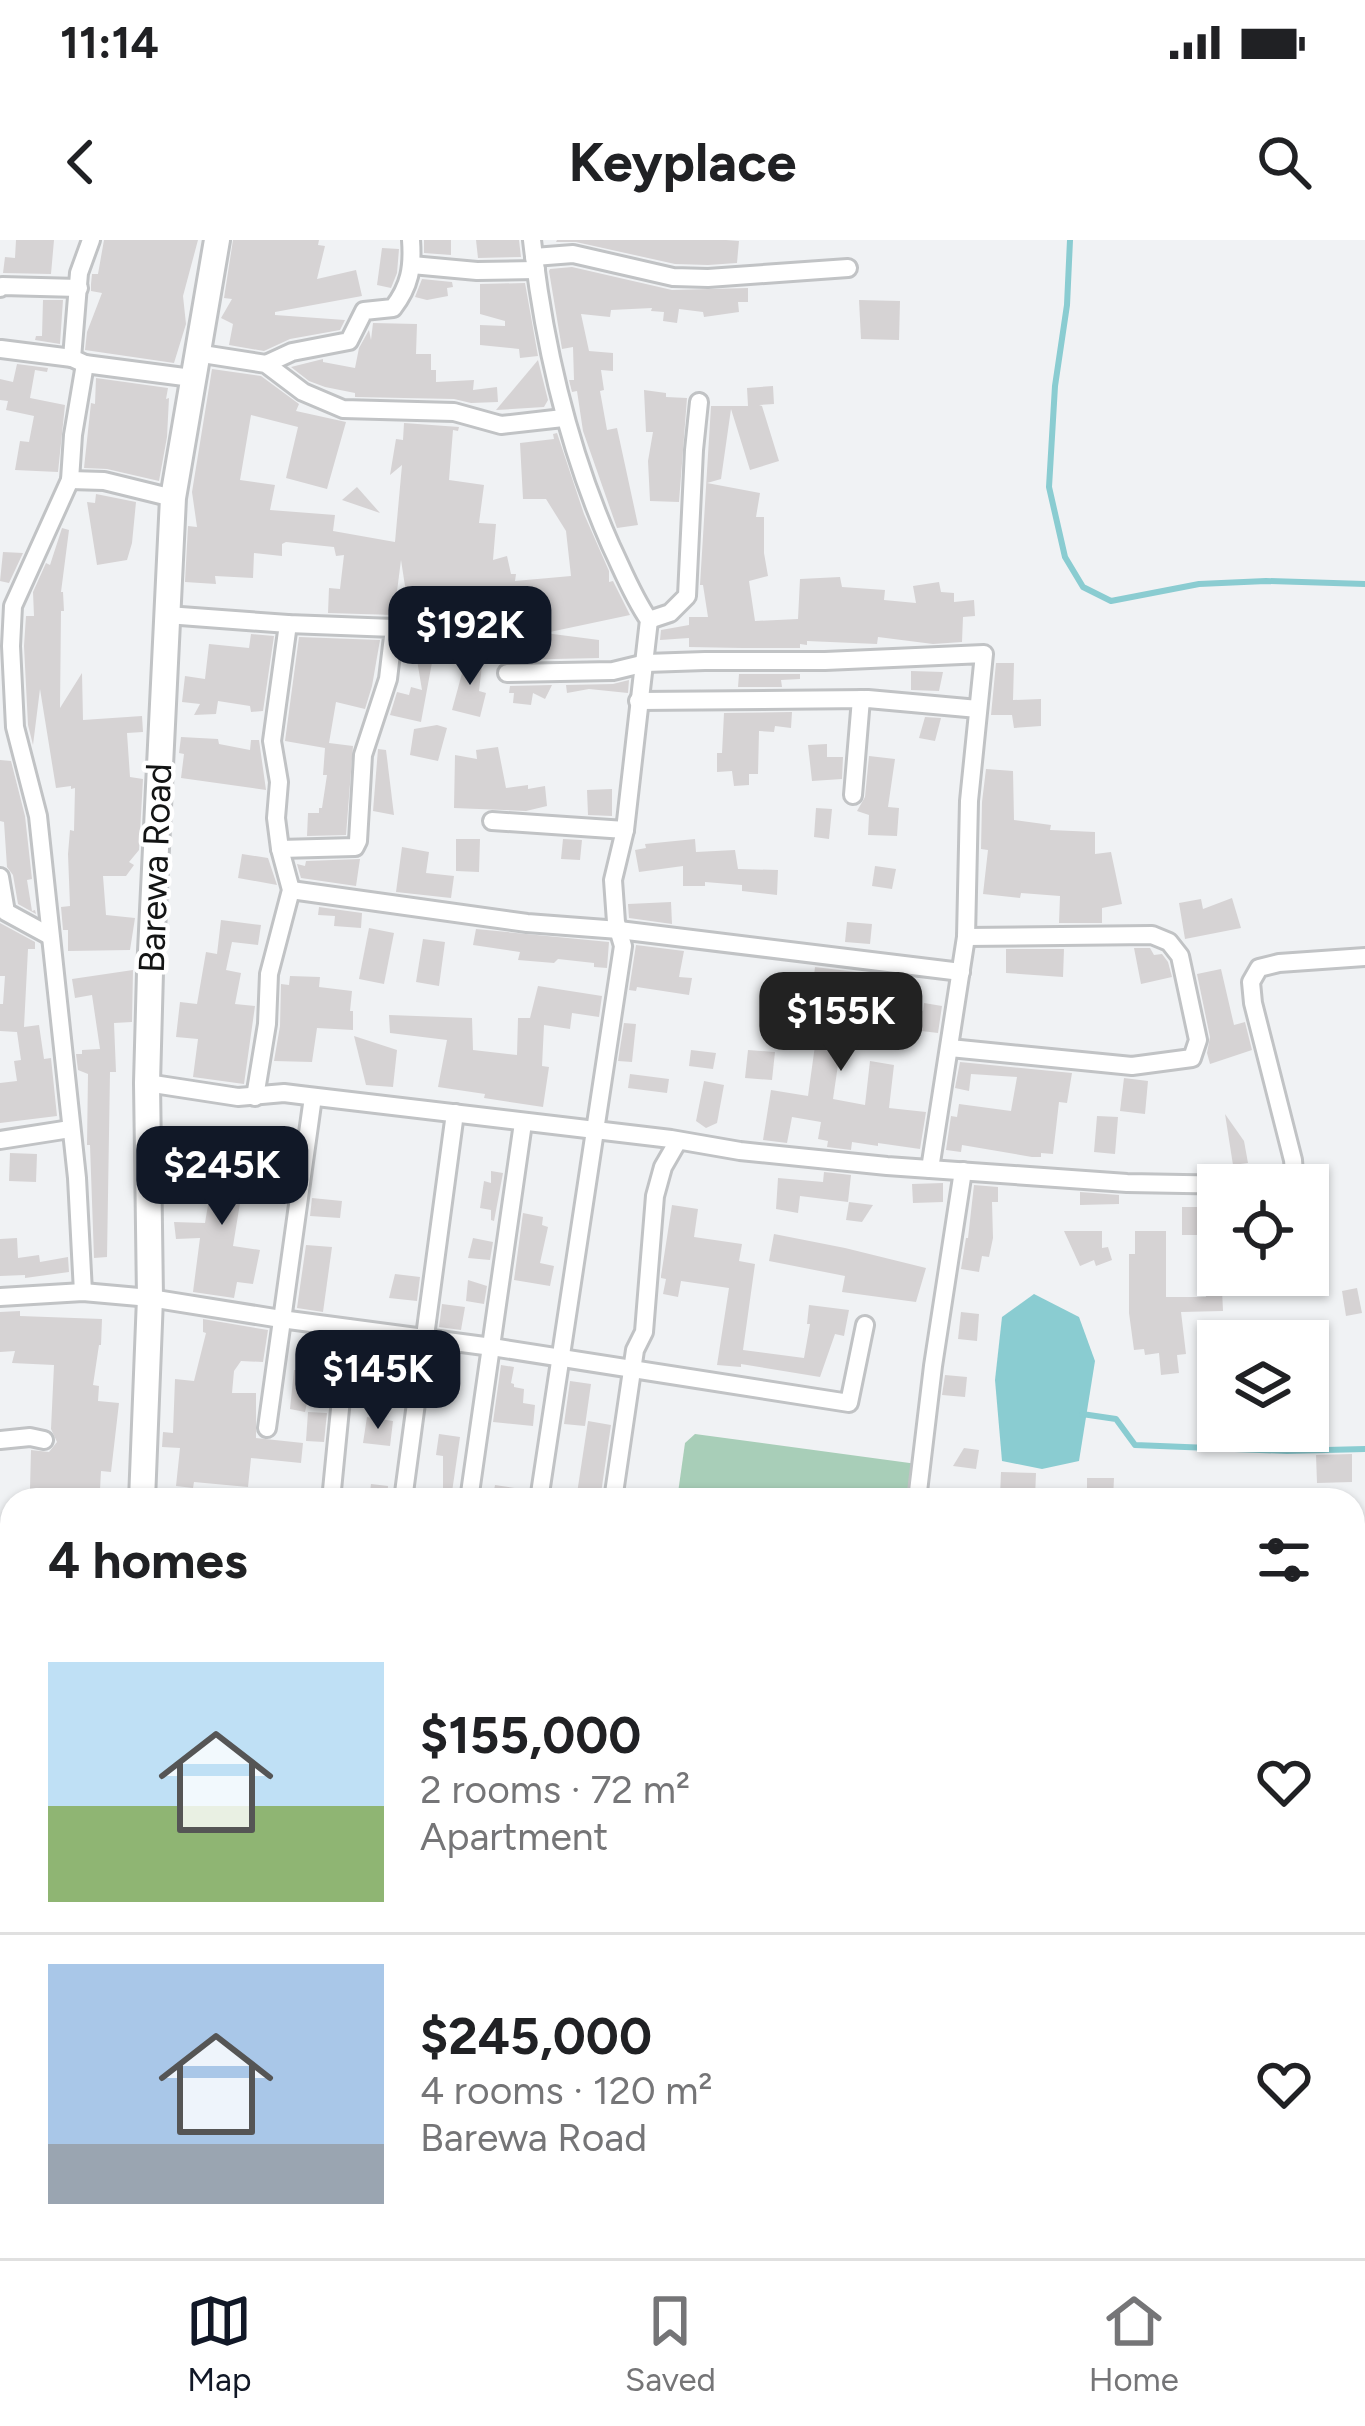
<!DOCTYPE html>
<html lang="en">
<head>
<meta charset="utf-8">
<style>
	body { margin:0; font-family:Figtree,sans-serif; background:#f2f2f2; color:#202124; height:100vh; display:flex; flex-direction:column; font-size:45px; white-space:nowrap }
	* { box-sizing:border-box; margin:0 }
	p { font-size:39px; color:#757577 }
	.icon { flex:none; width:66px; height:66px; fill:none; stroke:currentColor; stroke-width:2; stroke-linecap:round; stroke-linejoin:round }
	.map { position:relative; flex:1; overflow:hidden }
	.drawer { position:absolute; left:0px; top:1248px; width:1365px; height:771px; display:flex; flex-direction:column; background:#fff; border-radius:36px 36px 0 0; box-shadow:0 3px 9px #0004 }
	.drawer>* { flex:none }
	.tools { position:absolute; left:1197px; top:924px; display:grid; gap:24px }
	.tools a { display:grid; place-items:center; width:132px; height:132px; border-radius:0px; background:#fff; box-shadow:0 3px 9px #0004; font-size:60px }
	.price { position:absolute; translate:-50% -102px; padding:0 27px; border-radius:24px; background:#111827; color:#fff; font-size:39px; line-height:78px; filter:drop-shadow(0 3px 6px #0008) }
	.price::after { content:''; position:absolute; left:50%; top:72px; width:36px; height:27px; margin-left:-18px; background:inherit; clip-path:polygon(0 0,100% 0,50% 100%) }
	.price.on { background:#222; color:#fff }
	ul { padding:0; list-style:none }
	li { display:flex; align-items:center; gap:36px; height:300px; padding:0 48px }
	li+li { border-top:3px solid #e0e0e0 }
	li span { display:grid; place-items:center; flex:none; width:336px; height:240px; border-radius:0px; color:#555 }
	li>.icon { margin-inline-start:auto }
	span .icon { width:144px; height:144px; fill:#fffc; stroke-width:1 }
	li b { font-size:51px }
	h2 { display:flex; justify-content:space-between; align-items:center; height:144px; padding:0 48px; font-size:51px }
	.status { display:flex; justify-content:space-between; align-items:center; height:84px; padding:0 60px; background:#fff; direction:ltr }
	.status svg { height:33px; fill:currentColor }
	header { display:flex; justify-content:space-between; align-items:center; height:156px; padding:0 48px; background:#fff; font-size:54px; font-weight:700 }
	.dock { display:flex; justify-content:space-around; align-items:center; height:168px; border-top:3px solid #e0e0e0; background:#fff; font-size:33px; color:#757577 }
	.dock a { display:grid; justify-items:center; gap:6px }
	.dock .on { color:#111827 }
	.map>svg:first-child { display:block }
	.built { fill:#dfe6ef }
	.green { fill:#a8ceb8 }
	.water { fill:#8accd1 }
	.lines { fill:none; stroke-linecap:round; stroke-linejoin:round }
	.stream { stroke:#8accd1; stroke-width:6 }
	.building { fill:#d6d3d4 }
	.minor-casing { stroke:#c1c3c5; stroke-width:22 }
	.secondary-casing { stroke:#c1c3c5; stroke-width:30 }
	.minor { stroke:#fff; stroke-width:16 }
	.secondary { stroke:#fff; stroke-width:24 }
	.labels { text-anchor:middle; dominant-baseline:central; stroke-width:9; stroke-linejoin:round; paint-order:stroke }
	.street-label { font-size:36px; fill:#131414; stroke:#fff }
</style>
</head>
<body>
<div class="status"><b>11:14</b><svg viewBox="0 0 49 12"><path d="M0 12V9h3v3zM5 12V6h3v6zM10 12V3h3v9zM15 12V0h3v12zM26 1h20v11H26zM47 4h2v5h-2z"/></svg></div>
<header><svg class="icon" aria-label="back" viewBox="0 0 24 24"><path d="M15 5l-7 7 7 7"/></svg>Keyplace<svg class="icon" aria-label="search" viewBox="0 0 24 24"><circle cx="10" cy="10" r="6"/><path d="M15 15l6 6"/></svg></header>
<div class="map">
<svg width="1365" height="2018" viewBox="0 0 1365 2018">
	<rect width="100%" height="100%" fill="#f0f2f4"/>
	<g class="built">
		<path d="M0 1444H12V1573L0 1572Z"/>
		<rect x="0" y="1673" width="12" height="52"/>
		<path d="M0 1755 12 1756V1827H5L1 1850 0 1825 4 1824 7 1800 0 1799Z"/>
	</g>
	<path class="green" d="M695 1194 917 1224 911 1260H677L685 1203Z"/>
	<path class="water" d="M1034 1054 1079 1077 1095 1121 1079 1221 1042 1229 1002 1221 995 1140 1002 1077Z"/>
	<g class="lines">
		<g class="stream">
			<path d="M1070 0 1067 65 1055 146 1049 247 1065 317 1083 347 1111 361 1199 344 1266 341 1365 344"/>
			<path d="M1082 1174 1116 1179 1135 1205 1287 1211 1365 1209"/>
		</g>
	</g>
	<g class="building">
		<path d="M16 0H54L51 34 3 33 5 17 15 18Z"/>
		<path d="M104 0H198L183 56 186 84 174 123 85 110 87 92 102 53 91 51V44L92 34H98Z"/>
		<path d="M233 0H319L318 5 325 6 317 39 356 30 362 56 275 72V75L345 80 340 90 290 99 264 111 229 105 233 84 221 78 232 59 224 58Z"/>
		<path d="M424 0H451V15L424 13Z"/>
		<path d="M476 0H519L521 17 478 18Z"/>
		<path d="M557 0H726L739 1 737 23 708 25 675 24 576 2H556Z"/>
		<path d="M382 8 399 9 397 33 391 48 377 45Z"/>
		<path d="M572 27 672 50 748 48V62H738L739 72 704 77 703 72 679 69 677 83 663 81 664 72 651 71 652 68 611 70 610 77 581 74 589 111 613 113V131L601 130 604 150 600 151 607 190 617 188 638 285 617 288 583 191 577 151 572 152 569 140H574L573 107 562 109 549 31 550 29Z"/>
		<path d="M422 39 452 42 453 47 447 48 448 56 427 60 415 57Z"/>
		<path d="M525 43 538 116 520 118 519 109 480 105V85L505 86V81L480 74V44Z"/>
		<path d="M43 60H63L60 104 35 100 36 96H42Z"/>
		<path d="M859 60 900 61 899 100 861 99Z"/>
		<path d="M373 83 417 84 416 114H431V130H436V142L474 140 473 150 497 147 498 162 471 163 454 159 355 157V153L325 147 309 141 291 127 323 119V122L355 128 359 108 369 90 371 100Z"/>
		<path d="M538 120 548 160 544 167 496 170Z"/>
		<path d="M17 124 48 128 47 132 35 130 30 158 65 165 58 232 15 230 20 201 29 202 34 176 6 170 8 161 0 160V139L13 142Z"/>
		<path d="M212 129 261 136 299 164 296 171 346 182 327 249 286 238 298 187 251 175 240 240 275 245 270 270 335 275 333 291 395 302 402 225 390 235 396 199 403 200 404 183 459 187 458 191 453 190 449 240 484 245 479 283 496 284 493 320 507 316 511 334H516L515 341 571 336 566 291 546 259H523L520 203 554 199 553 194 557 193 584 274 609 331V342L613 341 630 375 545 393 599 400V418L508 420 494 419 498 383 432 376 431 386 411 385 401 320 394 375 328 373 329 348 340 349 344 315 336 316 334 307 286 302 282 304V316L254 313 253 338 215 336 216 344 185 342 188 286 197 287 192 252Z"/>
		<path d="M96 138 168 148 166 159 169 158 167 197 159 241 107 229 84 228 91 163 95 164Z"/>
		<path d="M773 146 774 164 759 165 762 166 779 221 750 230 731 169 721 239 707 243 760 253 756 277H764V313L768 336 749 341 755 381 798 379 800 339 840 337 842 347 885 350 884 360 916 363 913 346 939 342 941 352 954 353V362L974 360 975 376 963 377 962 402 933 404 878 397 877 404 807 401V405L800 404V408H742L689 407V398L660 400 661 390 689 385V377H708L703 345H700L711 166H748L747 148Z"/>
		<path d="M644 150 666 153V157L687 158 679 262 650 261 648 221 653 192H646Z"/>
		<path d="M357 247 380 273 342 260Z"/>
		<path d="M96 254 136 262 132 303 127 320 97 325 87 262 95 263Z"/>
		<path d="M62 288 69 290 61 352H63L64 371H61L60 468 82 433 83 480 142 476 143 492 127 493 130 537 143 539 139 610 129 622 134 625 126 636H103L106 675 135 678 130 710 68 711V690H63L61 667 70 666 68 614 70 590 74 591 75 548 71 549V546L56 548 40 449 33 505 28 485 24 406 26 376H34L33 352 46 323 50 325Z"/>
		<path d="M3 312 23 313 9 343 0 341Z"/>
		<path d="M251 394 274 396 263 471 251 472 250 466 218 461 216 474 194 475 200 464 182 462 185 436 205 439 209 404 249 408Z"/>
		<path d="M299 397 380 400 372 446 365 469 336 462 329 503 353 506 346 595 307 596 308 573H319V568H322L327 535H323L325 508 285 501Z"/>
		<path d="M467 415 483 417 479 451 486 453 480 477 452 470Z"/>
		<path d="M433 417 421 482 390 475 397 452 409 455 411 447 422 450 417 420Z"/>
		<path d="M996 423H1014L1013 460 1041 459V486L1014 488 1012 475H991Z"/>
		<path d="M911 431 943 432 939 451 911 450Z"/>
		<path d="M739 434H800V439L781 440 782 447H738Z"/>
		<path d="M629 440 628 453 589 449 567 453 566 445 613 444Z"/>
		<path d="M552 445 545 459 533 453 531 465 513 463 514 453H509L510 446Z"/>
		<path d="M792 472 791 488 775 486 774 492 759 491 758 534H749V545L734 546 732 531 717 532V513H722L724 473Z"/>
		<path d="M925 477 941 478 935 501 919 498Z"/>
		<path d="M437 485 447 488 438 521 410 515 414 489Z"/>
		<path d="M181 497 218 499 219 504 250 510 251 500H259L266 550 181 538 184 514 179 513Z"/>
		<path d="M827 504V517H843L842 539 812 541 808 505Z"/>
		<path d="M498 507 506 548 528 545V549L545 546 547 566 526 571 454 568 455 515 477 519 476 510Z"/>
		<path d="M378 509 386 510 394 575 373 571Z"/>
		<path d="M869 516 895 519 888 567 899 568 897 596 868 595 869 575 857 571 865 557Z"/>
		<path d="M0 520 11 521 25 576 32 639 27 640 32 671 35 670 36 674 18 664 13 635 7 627 4 582 0 581Z"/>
		<path d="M986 529 1013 531 1014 580 1051 585 1050 590 1095 592V614L1111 612 1122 664 1102 668V683H1059L1060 656 1021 653 1020 658 983 654 988 610 981 609 982 562Z"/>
		<path d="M612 549V576L588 575 587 550Z"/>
		<path d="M816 568 832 569 829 599 814 597Z"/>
		<path d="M456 599H480L479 632 456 631Z"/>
		<path d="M563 599 582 600 580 620 561 619Z"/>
		<path d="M695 599 696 612 735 610 738 629 778 630 777 655 742 651V645L705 642V646H683V626L639 632 635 610 646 608 645 604Z"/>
		<path d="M402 607 429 612 426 633 454 636 451 658 396 652Z"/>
		<path d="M242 614 268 618 277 645 238 638Z"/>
		<path d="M360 619 356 646 301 638 297 624 305 626 306 621Z"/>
		<path d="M875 626 896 629 892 649 872 646Z"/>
		<path d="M1232 658 1241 688 1185 699 1179 663 1201 659 1203 669Z"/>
		<path d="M671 662 672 684 629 678 628 664Z"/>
		<path d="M319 667 362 673 361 688 334 686 335 676 318 675Z"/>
		<path d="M221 680 261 685 258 705 232 702 226 730 241 733 235 764 255 766 244 844 193 837 198 799 176 797 180 762 197 764 206 712 217 714Z"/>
		<path d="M847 682 872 684 870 704 845 702Z"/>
		<path d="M0 683 35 702V709H28L24 787 39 785 44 819 51 818 57 876 0 883V843L17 841 14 821 21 820 17 792 0 791V764H3L5 736H0Z"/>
		<path d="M369 688 394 693 384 744 359 739Z"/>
		<path d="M476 689 609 702 607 728 594 727V723L558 719 554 723 518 720 520 712 473 705Z"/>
		<path d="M423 699 445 702 439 746 416 742Z"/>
		<path d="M636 705 684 711 679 737 692 738 689 755 637 747 636 751 629 750Z"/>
		<path d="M1134 708H1150L1154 715 1162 714 1168 722 1172 737 1141 744Z"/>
		<path d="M1006 709H1064L1063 737 1006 733Z"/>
		<path d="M815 727 890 736 887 764 835 757 828 810 840 811 833 859 865 865 870 821 894 825 889 868 926 872 920 909 878 903V906L852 902 851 910 827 907 828 901 818 899 821 882 792 877 787 903 763 900 771 850 808 856 817 791 790 786 791 781 781 782 780 766 793 765 795 750 812 752Z"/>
		<path d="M1221 729 1234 785 1245 782 1252 810 1210 824 1207 813 1210 797 1197 734Z"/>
		<path d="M133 730 132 782 114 783 116 832H110L107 1017 94 1018 90 905H87L88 834 78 830 76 814H82V810L100 809 92 755 75 758 72 739Z"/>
		<path d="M290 736 320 737 319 747 352 751 350 771H353V790L317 788 312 822 274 821 280 786 281 744 289 745Z"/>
		<path d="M538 746 602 756 599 777 572 773 570 789 544 785 542 826 549 827 543 867 484 858 485 854 438 847 447 800 390 793 389 775 472 778 473 810 517 815 518 778H530Z"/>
		<path d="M924 763 942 766 938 793 913 790 912 799 887 796 891 766 923 771Z"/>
		<path d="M624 783 636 784 632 822 618 821Z"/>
		<path d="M354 796 397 810 393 847 366 845Z"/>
		<path d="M691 810 716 813 713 829 689 826Z"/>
		<path d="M748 810 775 812 772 840 745 838Z"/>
		<path d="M960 822 1072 833 1067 863 1059 862 1053 914 1041 913V917H1032L962 905 961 912 946 910 951 876 957 877 959 864 1011 871 1017 837 971 834 969 851 955 848Z"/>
		<path d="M630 834 669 839 667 853 628 848Z"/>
		<path d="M1124 838 1148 841 1145 874 1120 871Z"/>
		<path d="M704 841 724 845 717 883 706 888 696 881Z"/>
		<path d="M1225 874 1244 901 1248 923 1233 925Z"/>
		<path d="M1097 876 1118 877 1115 914 1094 912Z"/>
		<path d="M209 902 232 906V928L259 932 257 953 242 951 233 1006 260 1010 253 1044 237 1042 234 1058 193 1052 200 998 176 999 174 982 205 983 211 947 207 946Z"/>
		<path d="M10 913 37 914 36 942 9 941Z"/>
		<path d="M491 931 503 933 494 981 491 980V970L480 968 484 941 491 943Z"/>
		<path d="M824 932 851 935 848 962 800 956 798 973 776 969 778 938 823 942Z"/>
		<path d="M943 943V962L913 963 912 944Z"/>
		<path d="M974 945 998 947V962H992L993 998 989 1017 982 1016 979 1032 961 1029 966 998H968Z"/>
		<path d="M1080 952 1119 955V964L1080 965Z"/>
		<path d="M312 958 342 961 340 978 310 976Z"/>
		<path d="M849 962 873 965 862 982 846 980Z"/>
		<path d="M672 965 698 969 694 997 742 1004 739 1021 755 1024 743 1110 804 1118 810 1084H807L809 1065 849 1070 844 1096 835 1094 820 1137 741 1124V1127L717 1125 729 1048 681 1041 678 1057 663 1054 666 1039 661 1038V1036Z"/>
		<rect x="1182" y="967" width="21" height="28"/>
		<path d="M523 973 543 977 542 985 548 987 540 1023 554 1026 550 1046 514 1040Z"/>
		<path d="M1064 991H1102V1008L1108 1007 1112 1020 1096 1026 1094 1020 1080 1026Z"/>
		<path d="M1135 991H1166V1057H1206L1205 1050H1222L1223 1071 1181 1072 1186 1114 1177 1115 1179 1133 1161 1135 1159 1113 1145 1115 1144 1109 1134 1110 1129 1073V1014H1135Z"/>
		<path d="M774 994 845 1008 926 1028 916 1062 842 1052 845 1036 769 1021Z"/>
		<path d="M17 998 18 1018 39 1015 40 1022 68 1017 69 1032 25 1038V1035L0 1036V999Z"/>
		<path d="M473 998 493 1002 490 1020 468 1018Z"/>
		<path d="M306 1005 332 1007 323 1072 297 1068Z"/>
		<path d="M395 1034 420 1037 417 1061 389 1058Z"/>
		<path d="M468 1040 487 1046 484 1064 466 1061Z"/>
		<path d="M1357 1048 1362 1073 1346 1076 1342 1051Z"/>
		<path d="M442 1064 465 1067 461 1090 439 1087Z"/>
		<path d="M20 1071V1076L102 1079 101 1105H99L93 1145 99 1146 98 1161 119 1163 111 1232 101 1231 100 1250 89 1249 88 1260H65L66 1249H30L31 1210 49 1212 57 1202 51 1189 54 1125 12 1123 15 1111 0 1112V1072Z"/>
		<path d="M961 1072 979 1074 977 1101 958 1099Z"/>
		<path d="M203 1079 268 1090 263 1122 241 1121 234 1131 232 1153H256V1198L303 1203 301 1223 251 1218 248 1247 194 1242 193 1248 176 1246 180 1208 162 1207 163 1192 173 1193 175 1139 194 1141 206 1093 203 1092Z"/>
		<path d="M392 1107 410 1109 409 1123 389 1121Z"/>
		<path d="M501 1125 514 1127 511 1143 514 1144V1147L524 1149 523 1163 535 1165 533 1186 493 1182Z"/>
		<path d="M294 1130H315L316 1145H311L305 1172 290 1169Z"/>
		<path d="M945 1135 967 1137 965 1157 942 1155Z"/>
		<path d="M570 1141 591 1144 585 1186 564 1184Z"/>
		<path d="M308 1172 327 1173 324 1202 306 1201Z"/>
		<path d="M367 1177 393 1181 390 1206 363 1203Z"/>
		<path d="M588 1181 611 1185 600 1260H576Z"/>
		<path d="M439 1194 460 1197 452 1252 443 1251V1216L436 1215Z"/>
		<path d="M964 1208 979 1210 976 1229 953 1226Z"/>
		<path d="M1352 1214V1242L1317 1243 1316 1215Z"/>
		<path d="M1001 1232 1036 1233 1035 1258 1000 1257Z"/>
		<path d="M1087 1238H1114L1113 1259 1087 1258Z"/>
		<path d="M371 1244 388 1246 387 1260H369Z"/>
		<path d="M495 1245 528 1250 526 1260H492Z"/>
	</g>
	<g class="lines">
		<defs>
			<g id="minor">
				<path d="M91 0 79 33 72 118 85 124 192 138"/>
				<path d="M532 0C544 105 568 209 611 306 623 331 633 357 649 380L625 590 613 640 616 682 623 706 539 1260"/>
				<path d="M534 17 573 14 673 37 708 38 848 28"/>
				<path d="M412 25 477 31 536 30"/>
				<path d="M0 48 2 46 79 48"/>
				<path d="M1 109 72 118"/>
				<path d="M196 113 266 124 303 152 343 169 454 172 501 185 563 178"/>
				<path d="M266 124 292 112 349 101 364 71 393 68C410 46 413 27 411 0"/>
				<path d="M70 240 104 241 173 258"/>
				<path d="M167 375 288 384 394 388 388 439 363 515 358 601 355 607 280 609"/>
				<path d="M649 380 670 373 687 356 694 210 699 162"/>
				<path d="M507 433 613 431 646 423 705 421H825L984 414 969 561 966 697 930 929"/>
				<path d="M638 461 868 459 978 469"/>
				<path d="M853 555 861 459"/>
				<path d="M492 581 625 590"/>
				<path d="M0 637 6 672 50 696"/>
				<path d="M291 650 527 683 619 690 961 732"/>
				<path d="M950 808 1132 826 1192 818 1198 800 1180 716 1169 702 1152 695 966 697"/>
				<path d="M147 843 238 857 284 853 300 855 671 899 740 911 887 926 1127 943 1240 945"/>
				<path d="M255 857 267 784 269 734 291 650 280 609 276 578 279 542 272 501 288 384"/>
				<path d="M0 900 70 889"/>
				<path d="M1283 945 1294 933 1293 920 1253 763 1251 742 1259 728 1279 723 1365 717"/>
				<path d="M83 1052 77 938 38 576 15 487 11 406 13 366 70 240 73 195 85 124"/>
				<path d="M0 1057 83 1052 150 1058 281 1079 492 1107 849 1163 865 1085"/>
				<path d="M267 1188 313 857"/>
				<path d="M0 1200 30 1197 44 1200"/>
				<path d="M331 1260 348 1088"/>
				<path d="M403 1260 455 873"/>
				<path d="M469 1260 523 883"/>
				<path d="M613 1260 635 1110 644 1092 655 956 663 927 678 901"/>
				<path d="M917 1260 933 1126 963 931"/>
				<path d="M0 1413 12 1415"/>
				<path d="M1353 1413H1365"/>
				<path d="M1353 1533 1365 1532"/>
				<path d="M1353 1576 1365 1600"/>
				<path d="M0 1971H12"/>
				<path d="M305 2007V2018"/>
				<path d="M725 2007V2018"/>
				<path d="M1349 2007V2018"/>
				<path d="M60 2018 61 2007"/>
				<path d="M434 2018 435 2007"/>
				<path d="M527 2018 528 2007"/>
				<path d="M582 2018 583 2007"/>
				<path d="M873 2018 875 2007"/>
				<path d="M986 2018 989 2007"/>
			</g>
			<g id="secondary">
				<path d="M142 1260 150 1058 147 843 150 732 173 258 217 0"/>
				<path d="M157 2007V2018"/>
			</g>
		</defs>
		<use href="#minor" class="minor-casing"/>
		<use href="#secondary" class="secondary-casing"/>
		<use href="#minor" class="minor"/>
		<use href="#secondary" class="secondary"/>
	</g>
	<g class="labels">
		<g class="street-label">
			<text transform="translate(155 628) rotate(-88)">Barewa Road</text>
		</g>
	</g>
</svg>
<div class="tools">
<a><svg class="icon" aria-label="locate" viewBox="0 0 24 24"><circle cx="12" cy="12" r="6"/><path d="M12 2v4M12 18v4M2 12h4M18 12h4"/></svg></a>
<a><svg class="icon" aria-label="layers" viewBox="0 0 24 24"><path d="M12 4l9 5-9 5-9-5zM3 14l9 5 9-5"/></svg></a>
</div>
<b class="price" style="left:470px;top:448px">$192K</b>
<b class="price on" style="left:841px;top:834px">$155K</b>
<b class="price" style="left:222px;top:988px">$245K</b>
<b class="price" style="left:378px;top:1192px">$145K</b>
<section class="drawer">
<h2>4 homes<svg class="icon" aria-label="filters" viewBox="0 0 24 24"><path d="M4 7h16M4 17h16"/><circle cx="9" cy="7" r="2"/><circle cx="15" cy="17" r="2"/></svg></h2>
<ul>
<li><span style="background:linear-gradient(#bfe0f5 60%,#8fb573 0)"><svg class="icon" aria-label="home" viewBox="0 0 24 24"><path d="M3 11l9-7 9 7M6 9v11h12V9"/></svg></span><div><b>$155,000</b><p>2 rooms · 72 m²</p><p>Apartment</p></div><svg class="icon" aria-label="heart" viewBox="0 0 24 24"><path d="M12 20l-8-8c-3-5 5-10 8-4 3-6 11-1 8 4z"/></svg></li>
<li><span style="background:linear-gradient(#a9c7e8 75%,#9aa5b1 0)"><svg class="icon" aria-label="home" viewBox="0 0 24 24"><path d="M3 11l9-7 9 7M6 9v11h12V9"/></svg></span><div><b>$245,000</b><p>4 rooms · 120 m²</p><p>Barewa Road</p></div><svg class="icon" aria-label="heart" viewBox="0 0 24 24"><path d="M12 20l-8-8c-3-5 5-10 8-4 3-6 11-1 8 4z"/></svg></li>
</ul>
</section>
</div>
<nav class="dock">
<a class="on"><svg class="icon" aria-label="map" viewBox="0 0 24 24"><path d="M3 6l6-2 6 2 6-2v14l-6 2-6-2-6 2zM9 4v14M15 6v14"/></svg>Map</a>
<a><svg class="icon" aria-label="saved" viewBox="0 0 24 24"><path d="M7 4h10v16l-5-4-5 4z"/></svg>Saved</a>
<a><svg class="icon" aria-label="home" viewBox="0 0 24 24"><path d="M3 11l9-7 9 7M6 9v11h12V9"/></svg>Home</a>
</nav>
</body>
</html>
